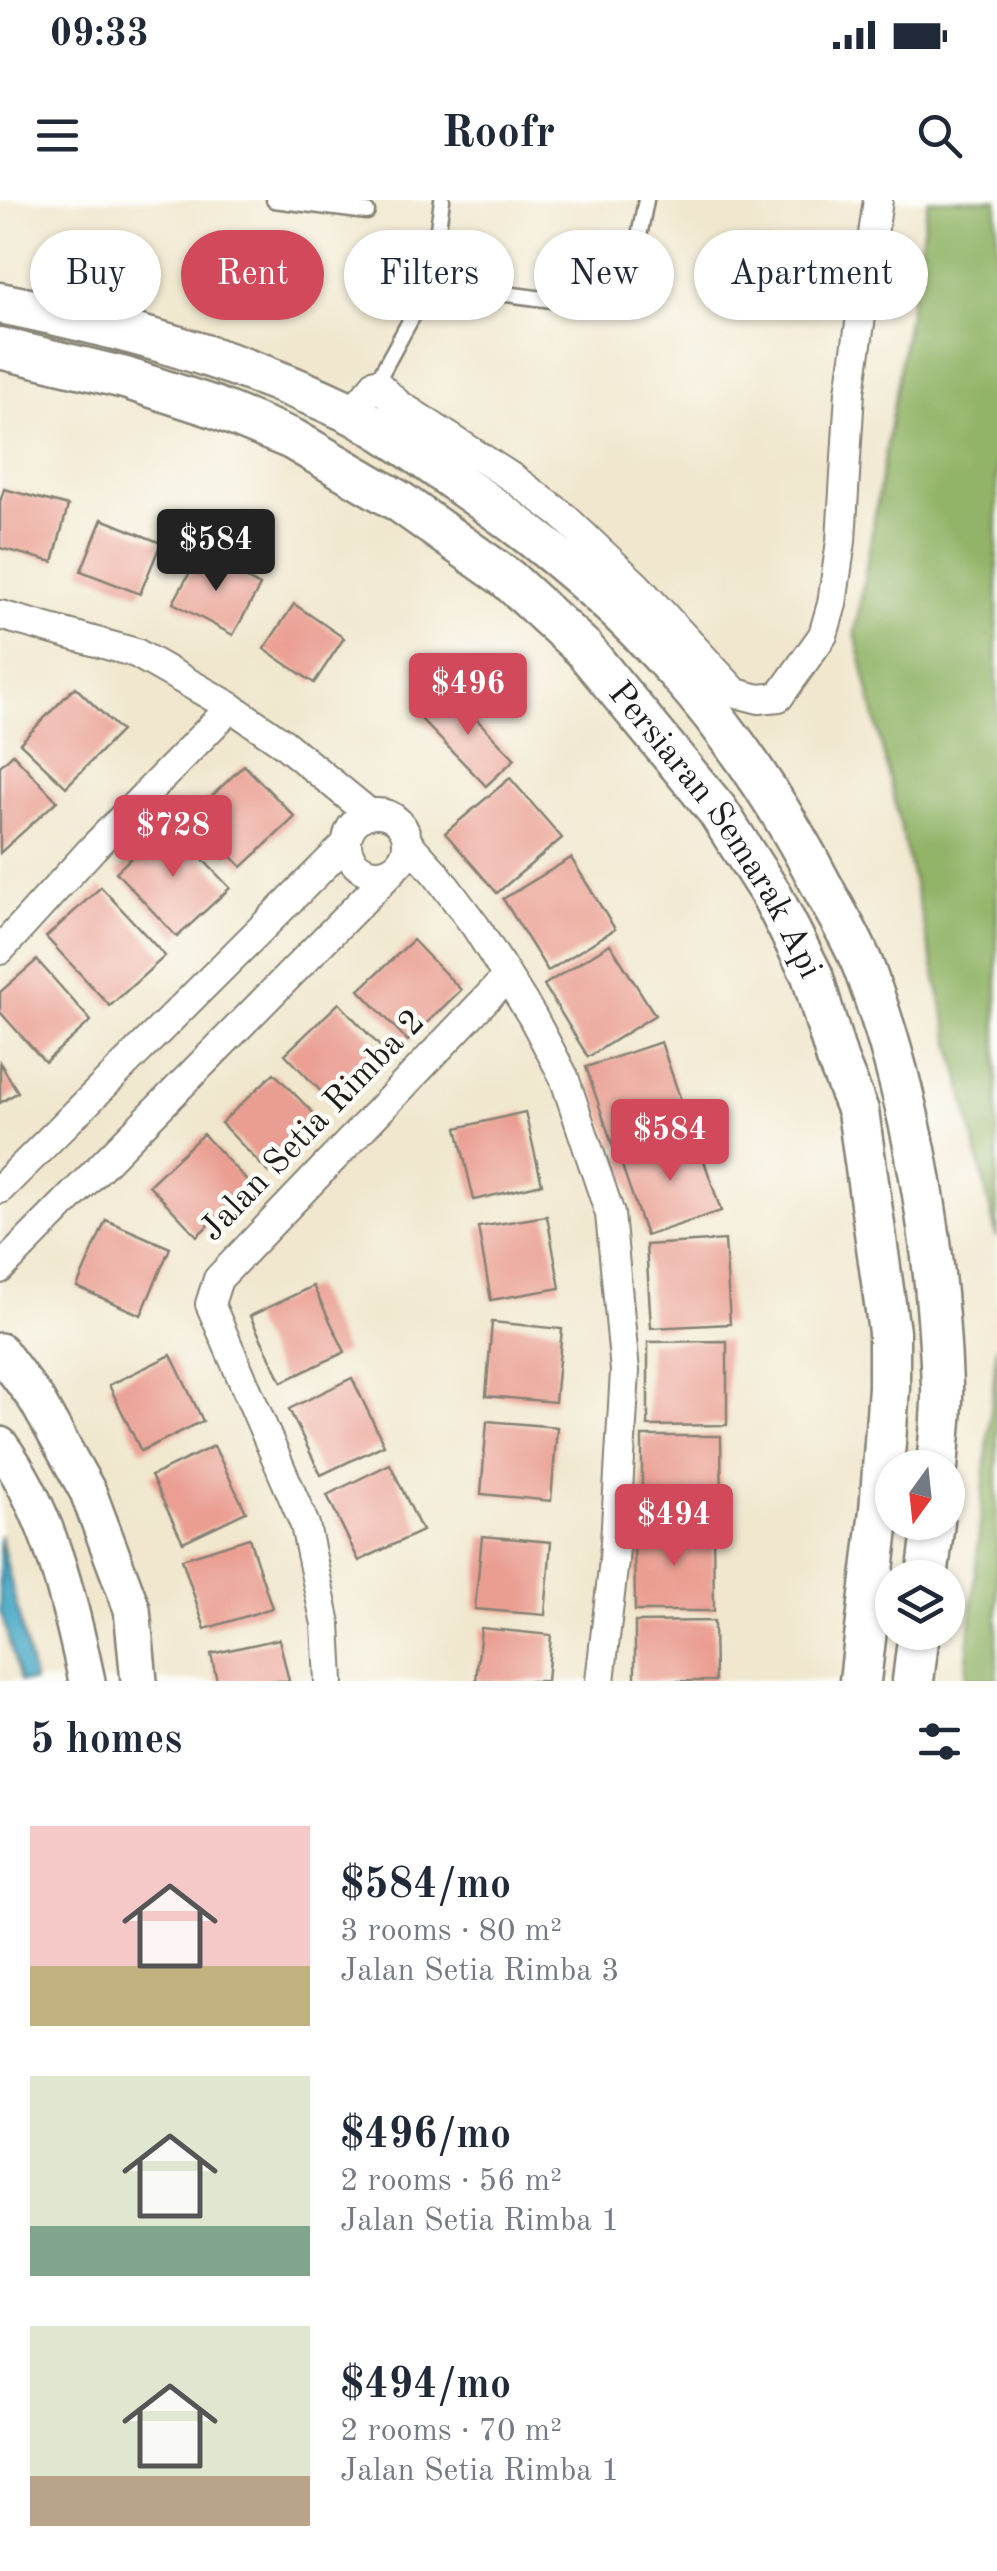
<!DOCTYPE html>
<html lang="en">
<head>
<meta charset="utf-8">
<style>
	body { margin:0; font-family:"Old Standard TT",serif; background:#f6f6f7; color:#1f2937; height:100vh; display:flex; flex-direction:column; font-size:38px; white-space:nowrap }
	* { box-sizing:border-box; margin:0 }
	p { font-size:32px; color:#747a83 }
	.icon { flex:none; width:55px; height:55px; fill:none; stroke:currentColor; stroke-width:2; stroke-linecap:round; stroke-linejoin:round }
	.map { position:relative; height:1481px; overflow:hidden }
	.sheet { display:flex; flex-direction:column; background:#fff; flex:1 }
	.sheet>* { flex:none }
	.hud { position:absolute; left:30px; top:30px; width:938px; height:90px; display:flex; gap:20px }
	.needle { width:65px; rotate:195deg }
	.buttons { position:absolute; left:875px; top:1250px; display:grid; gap:20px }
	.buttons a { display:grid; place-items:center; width:90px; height:90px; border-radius:50%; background:#fff; box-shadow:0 2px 8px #0004; font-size:50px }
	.price { position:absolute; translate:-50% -85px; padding:0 22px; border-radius:10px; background:#d1495b; color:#fff; font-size:32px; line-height:65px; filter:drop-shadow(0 2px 5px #0008) }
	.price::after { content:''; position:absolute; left:50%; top:60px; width:30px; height:22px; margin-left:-15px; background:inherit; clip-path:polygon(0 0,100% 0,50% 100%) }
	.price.current { background:#222; color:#fff }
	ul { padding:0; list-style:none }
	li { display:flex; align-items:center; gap:30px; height:250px; padding:0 30px }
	li span { display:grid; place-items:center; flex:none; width:280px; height:200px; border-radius:0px; color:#555 }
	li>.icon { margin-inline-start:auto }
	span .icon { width:120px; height:120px; fill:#fffc; stroke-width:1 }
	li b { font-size:42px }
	h2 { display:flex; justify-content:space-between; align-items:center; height:120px; padding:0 30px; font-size:42px }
	.tag { padding:0 35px; border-radius:45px; background:#fff; box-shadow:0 2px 8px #0004; font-size:35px; line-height:90px }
	.tag.current { background:#d1495b; color:#fff }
	.status { display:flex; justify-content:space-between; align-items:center; height:70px; padding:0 50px; background:#fff; direction:ltr }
	.status svg { height:28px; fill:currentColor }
	header { display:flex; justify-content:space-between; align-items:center; height:130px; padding:0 30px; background:#fff; font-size:45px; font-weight:600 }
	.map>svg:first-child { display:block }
	.forest { fill:#92b468; stroke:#576842; stroke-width:2.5 }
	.water { fill:#46a8c6; stroke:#316271; stroke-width:2.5 }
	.building { fill:#ea9e91 }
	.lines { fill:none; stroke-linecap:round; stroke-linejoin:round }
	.service-casing { stroke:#868275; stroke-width:19 }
	.minor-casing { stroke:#868275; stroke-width:32 }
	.tertiary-casing { stroke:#868275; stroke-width:40 }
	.secondary-casing { stroke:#868275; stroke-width:45 }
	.service { stroke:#fff; stroke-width:14 }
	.minor { stroke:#fff; stroke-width:28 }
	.tertiary { stroke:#fff; stroke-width:35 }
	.secondary { stroke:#fff; stroke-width:40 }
	.labels { text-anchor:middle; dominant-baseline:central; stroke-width:9; stroke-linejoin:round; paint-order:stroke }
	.street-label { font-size:35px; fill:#1c1c1c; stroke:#fdfcf7 }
</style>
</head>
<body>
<div class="status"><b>09:33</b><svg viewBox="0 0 49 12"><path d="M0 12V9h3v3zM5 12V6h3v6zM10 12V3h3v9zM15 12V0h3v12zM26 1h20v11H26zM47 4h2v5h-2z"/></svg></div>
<header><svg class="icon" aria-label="menu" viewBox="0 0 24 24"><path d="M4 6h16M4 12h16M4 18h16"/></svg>Roofr<svg class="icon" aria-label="search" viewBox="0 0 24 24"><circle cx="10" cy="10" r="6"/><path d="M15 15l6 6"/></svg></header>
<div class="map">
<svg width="997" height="1481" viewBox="0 0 997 1481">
	<rect width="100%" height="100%" fill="#fdfcf7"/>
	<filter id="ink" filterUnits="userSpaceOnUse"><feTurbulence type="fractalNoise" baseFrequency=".01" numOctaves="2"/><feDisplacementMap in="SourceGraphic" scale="20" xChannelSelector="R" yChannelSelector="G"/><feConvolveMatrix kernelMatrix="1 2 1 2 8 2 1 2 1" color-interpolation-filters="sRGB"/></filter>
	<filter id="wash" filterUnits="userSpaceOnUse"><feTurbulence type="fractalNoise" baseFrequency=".0048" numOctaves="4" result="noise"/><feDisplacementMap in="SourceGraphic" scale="40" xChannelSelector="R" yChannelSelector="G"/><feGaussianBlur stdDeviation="2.25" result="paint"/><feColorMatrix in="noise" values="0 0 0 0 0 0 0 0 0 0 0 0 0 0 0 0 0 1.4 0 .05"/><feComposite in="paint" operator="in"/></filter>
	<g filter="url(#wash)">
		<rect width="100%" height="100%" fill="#f0e7ce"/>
		<g class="forest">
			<path d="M928 0H997V1038L855 433Z"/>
			<path d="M997 1145V1481H965Z"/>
		</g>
		<path class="water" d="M0 1335 34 1481H20L0 1409Z"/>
		<g id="blocks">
			<g class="building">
				<path d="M4 289 68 306 53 362 0 348V302Z"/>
				<path d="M102 319 161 343 140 394 81 371Z"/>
				<path d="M200 354 260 386 233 435 173 403Z"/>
				<path d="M294 404 344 438 314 483 264 449Z"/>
				<path d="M75 487 121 531 66 587 20 543Z"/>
				<path d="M449 491 515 559 486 586 420 518Z"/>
				<path d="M13 554 57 601 0 653V566Z"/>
				<path d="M244 565 295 617 242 667 192 615Z"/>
				<path d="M510 578 562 638 497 693 445 633Z"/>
				<path d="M168 623 230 688 177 737 116 672Z"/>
				<path d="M571 658 615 729 548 771 503 699Z"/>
				<path d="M101 687 165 756 110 806 46 737Z"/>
				<path d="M413 740 461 790 408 841 359 790Z"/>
				<path d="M610 744 655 815 588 857 544 785Z"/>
				<path d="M37 760 91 821 45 862 0 812V792Z"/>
				<path d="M339 803 387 854 333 904 285 854Z"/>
				<path d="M661 842 688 921 613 947 586 867Z"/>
				<path d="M0 863 18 892 0 903Z"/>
				<path d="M274 873 323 923 269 973 221 923Z"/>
				<path d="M525 912 542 984 474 1000 457 928Z"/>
				<path d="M694 931 721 1011 646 1036 619 957Z"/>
				<path d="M203 934 251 985 197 1036 149 985Z"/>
				<path d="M547 1016 560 1088 491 1100 478 1027Z"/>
				<path d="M106 1020 170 1048 141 1115 77 1087Z"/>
				<path d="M725 1040 730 1124 651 1128 646 1045Z"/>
				<path d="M313 1086 345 1152 282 1182 250 1116Z"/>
				<path d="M492 1122 562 1129 555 1202 486 1196Z"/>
				<path d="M727 1141V1225L648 1226V1142Z"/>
				<path d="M171 1155 203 1221 141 1251 109 1185Z"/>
				<path d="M352 1178 384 1245 321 1275 289 1209Z"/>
				<path d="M487 1221 557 1227 551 1301 481 1294Z"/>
				<path d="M642 1236H721L722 1319 642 1320Z"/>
				<path d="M214 1246 246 1312 183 1342 151 1276Z"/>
				<path d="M390 1264 422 1331 359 1361 327 1295Z"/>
				<path d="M634 1327H713L714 1411H635Z"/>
				<path d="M482 1336 551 1342 545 1415 475 1409Z"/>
				<path d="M249 1338 272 1408 205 1429 182 1359Z"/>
				<path d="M714 1421 715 1481H635V1422Z"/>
				<path d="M481 1428 551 1435 547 1481H476Z"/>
				<path d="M279 1439 289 1481H217L211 1454Z"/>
			</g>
		</g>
	</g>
	<g filter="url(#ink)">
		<use href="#blocks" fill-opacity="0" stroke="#868275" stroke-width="2.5"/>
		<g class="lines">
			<defs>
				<g id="service">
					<path d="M274 0 367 12"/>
					<path d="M430 84 605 107 620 101 629 89 646 0"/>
					<path d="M376 183 430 84 442 0"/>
				</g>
				<g id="minor">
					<path d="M351 213 376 183 398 204 514 279 561 314 637 386 736 493 759 499 779 497 823 435 832 404 841 341 850 192 878 0"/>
					<path d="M0 415 136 453 231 507 283 543 370 614"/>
					<circle cx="377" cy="643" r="30"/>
					<path d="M408 643 437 675 476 727 532 816 564 877 610 1014 625 1171 614 1360 600 1481"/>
					<path d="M0 750 93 648 231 507"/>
					<path d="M0 989 346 644"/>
					<path d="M0 1069 393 670"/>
					<path d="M329 1481 326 1424 305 1325 210 1104 218 1079 507 777"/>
				</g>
				<g id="tertiary">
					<path d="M0 1151 36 1199 88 1292 132 1409 139 1481"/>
					<path d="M0 1245C49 1311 70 1402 87 1481"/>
				</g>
				<g id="secondary">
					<path d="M0 103C119 127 237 159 347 211 393 233 436 268 478 297 630 403 740 525 824 690 838 717 855 743 865 771 913 899 937 1048 942 1185 943 1212 939 1240 937 1268"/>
					<path id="s1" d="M0 148 125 178 214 207 292 239 400 302 508 379 583 448 717 610 772 696 812 775 837 859 858 911 889 1132V1187L880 1311 860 1481"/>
					<path d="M927 1378 934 1322"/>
					<path d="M913 1481 919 1432"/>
				</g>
			</defs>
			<use href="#service" class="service-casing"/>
			<use href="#minor" class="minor-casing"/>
			<use href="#tertiary" class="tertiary-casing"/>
			<use href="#secondary" class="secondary-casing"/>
			<use href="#service" class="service"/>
			<use href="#minor" class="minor"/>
			<use href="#tertiary" class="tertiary"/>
			<use href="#secondary" class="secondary"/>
		</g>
	</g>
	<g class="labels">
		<g class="street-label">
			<text stroke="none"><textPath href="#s1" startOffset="892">Persiaran Semarak Api</textPath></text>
			<text transform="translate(313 926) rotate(-46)">Jalan Setia Rimba 2</text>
		</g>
	</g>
</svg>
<div class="buttons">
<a><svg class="needle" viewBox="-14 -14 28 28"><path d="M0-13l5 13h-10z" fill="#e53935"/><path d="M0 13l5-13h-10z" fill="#747a83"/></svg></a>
<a><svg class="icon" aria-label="layers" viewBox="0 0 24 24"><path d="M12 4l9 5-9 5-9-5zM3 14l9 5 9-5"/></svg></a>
</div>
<b class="price current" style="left:216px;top:394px">$584</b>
<b class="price" style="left:468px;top:538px">$496</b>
<b class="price" style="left:173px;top:680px">$728</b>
<b class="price" style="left:670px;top:984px">$584</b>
<b class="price" style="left:674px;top:1369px">$494</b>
<div class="hud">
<a class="tag">Buy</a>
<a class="tag current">Rent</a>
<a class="tag">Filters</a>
<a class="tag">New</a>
<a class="tag">Apartment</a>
</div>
</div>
<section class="sheet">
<h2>5 homes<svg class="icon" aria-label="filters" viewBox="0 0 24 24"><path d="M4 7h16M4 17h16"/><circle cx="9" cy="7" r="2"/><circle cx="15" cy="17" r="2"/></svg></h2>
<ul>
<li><span style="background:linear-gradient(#f6c9c9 70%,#c2b280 0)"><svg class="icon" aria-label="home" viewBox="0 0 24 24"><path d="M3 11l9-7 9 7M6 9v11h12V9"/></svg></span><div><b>$584/mo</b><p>3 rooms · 80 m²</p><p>Jalan Setia Rimba 3</p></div></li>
<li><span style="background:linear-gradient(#dfe7d0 75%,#7fa58c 0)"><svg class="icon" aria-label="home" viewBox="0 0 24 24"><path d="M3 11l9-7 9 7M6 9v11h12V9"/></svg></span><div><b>$496/mo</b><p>2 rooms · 56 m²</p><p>Jalan Setia Rimba 1</p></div></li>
<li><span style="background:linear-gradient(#dfe7d0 75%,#b9a48a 0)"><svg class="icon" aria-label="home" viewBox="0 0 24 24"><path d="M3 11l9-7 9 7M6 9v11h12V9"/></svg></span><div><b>$494/mo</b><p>2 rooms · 70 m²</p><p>Jalan Setia Rimba 1</p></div></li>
</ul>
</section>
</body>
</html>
